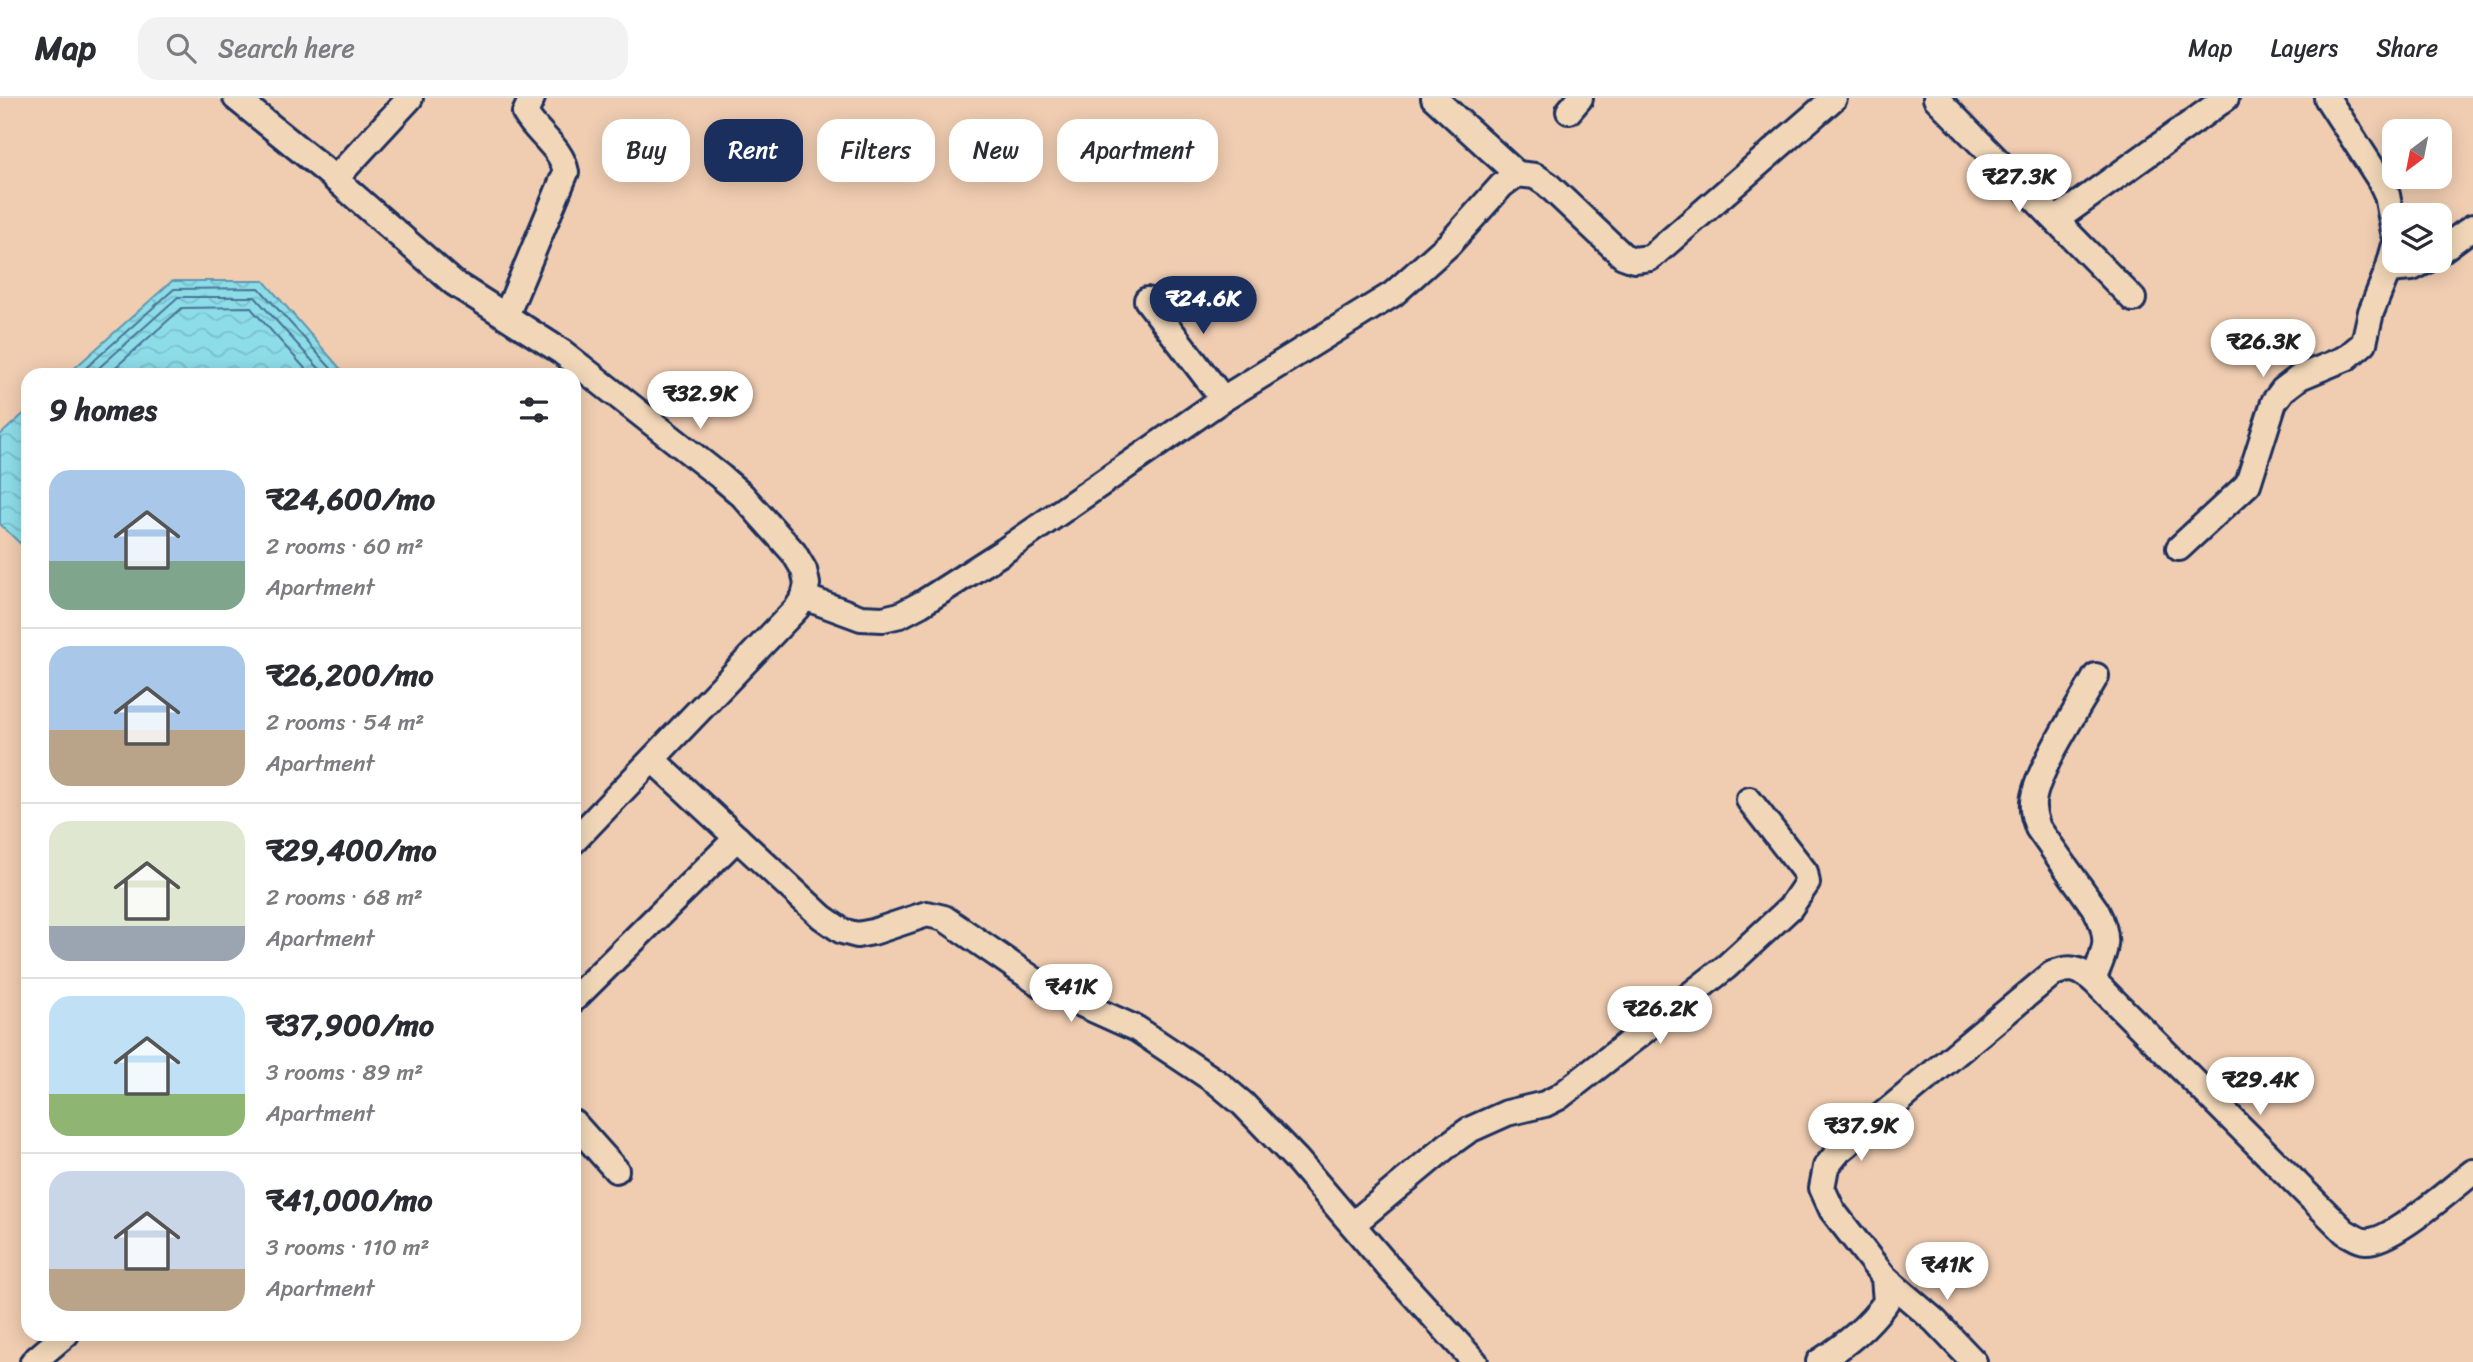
<!DOCTYPE html>
<html lang="en">
<head>
<meta charset="utf-8">
<style>
	body { margin:0; font-family:Sriracha,sans-serif; background:#f2f2f3; color:#2b2b33; height:100vh; display:flex; flex-direction:column; font-size:26px; white-space:nowrap }
	* { box-sizing:border-box; margin:0 }
	p { font-size:23px; color:#7c7c81 }
	.icon { flex:none; width:38px; height:38px; fill:none; stroke:currentColor; stroke-width:2; stroke-linecap:round; stroke-linejoin:round }
	.map { position:relative; flex:1; overflow:hidden }
	.details { position:absolute; left:21px; top:270px; width:560px; height:973px; display:flex; flex-direction:column; background:#fff; border-radius:21px; box-shadow:0 4px 18px #0003 }
	.details>* { flex:none }
	.hud { position:absolute; left:602px; top:21px; width:665px; height:63px; display:flex; gap:14px }
	.needle { width:46px; rotate:212deg }
	.controls { position:absolute; left:2382px; top:21px; display:grid; gap:14px }
	.controls a { display:grid; place-items:center; width:70px; height:70px; border-radius:14px; background:#fff; box-shadow:0 4px 18px #0003; font-size:35px }
	.price { position:absolute; translate:-50% -60px; padding:0 16px; border-radius:24px; background:#fff; color:#222; font-size:23px; line-height:46px; filter:drop-shadow(0 2px 4px #0008) }
	.price::after { content:''; position:absolute; left:50%; top:42px; width:21px; height:16px; margin-left:-10px; background:inherit; clip-path:polygon(0 0,100% 0,50% 100%) }
	.price.active { background:#1b2f5e; color:#fff }
	ul { padding:0; list-style:none }
	li { display:flex; align-items:center; gap:21px; height:175px; padding:0 28px }
	li+li { border-top:2px solid #e1e1e2 }
	li span { display:grid; place-items:center; flex:none; width:196px; height:140px; border-radius:21px; color:#555 }
	li>.icon { margin-inline-start:auto }
	span .icon { width:84px; height:84px; fill:#fffc; stroke-width:1 }
	li b { font-size:30px }
	h2 { display:flex; justify-content:space-between; align-items:center; height:84px; padding:0 28px; font-size:30px }
	.chip { padding:0 24px; border-radius:21px; background:#fff; box-shadow:0 4px 18px #0003; font-size:24px; line-height:63px }
	.chip.active { background:#1b2f5e; color:#fff }
	header { display:flex; align-items:center; gap:42px; box-sizing:border-box; height:98px; padding:0 35px; background:#fff; border-bottom:2px solid #e1e1e2 }
	header strong { font-size:33px }
	nav { display:flex; gap:38px; margin-inline-start:auto; font-size:24px }
	.search { width:490px; height:63px; background:#f2f2f3; display:flex; align-items:center; gap:18px; box-sizing:border-box; padding:0 24px; border-radius:21px; color:#7c7c81; font-size:26px }
	.map>svg:first-child { display:block }
	.water { fill:url(#water-waves); stroke:#5f97b1; stroke-width:2 }
	.lines { fill:none; stroke-linecap:round; stroke-linejoin:round }
	.shore { stroke:#497596; stroke-width:2 }
	.minor-casing { stroke:#1b2f5e; stroke-width:30 }
	.minor { stroke:#f1d7b8; stroke-width:24 }
</style>
</head>
<body>
<header>
<strong>Map</strong>
<div class="search"><svg class="icon" aria-label="search" viewBox="0 0 24 24"><circle cx="10" cy="10" r="6"/><path d="M15 15l6 6"/></svg>Search here</div>
<nav><a>Map</a><a>Layers</a><a>Share</a></nav>
</header>
<div class="map">
<svg width="2473" height="1264" viewBox="0 0 2473 1264">
	<defs>
		<pattern id="water-waves" width="16" height="10" patternUnits="userSpaceOnUse" patternTransform="scale(1.75)"><rect width="16" height="10" fill="#8ddde9"/><path d="M0 5q4-4 8 0t8 0" fill="none" stroke="#79beca"/></pattern>
	</defs>
	<rect width="100%" height="100%" fill="#f0cdb1"/>
	<filter id="ink" filterUnits="userSpaceOnUse"><feTurbulence type="fractalNoise" baseFrequency=".0143" numOctaves="2"/><feDisplacementMap in="SourceGraphic" scale="14" xChannelSelector="R" yChannelSelector="G"/><feConvolveMatrix kernelMatrix="1 2 1 2 8 2 1 2 1" color-interpolation-filters="sRGB"/></filter>
	<g filter="url(#ink)">
		<g class="water">
			<path d="M172 183H264L345 276H68Z"/>
			<path d="M28 312V453L0 426V337Z"/>
		</g>
		<g class="lines">
			<g class="shore">
				<path d="M79 276 174 191 259 190 336 276"/>
				<path d="M92 276 178 199H255L324 276"/>
				<path d="M108 276 182 210 250 209 310 276"/>
			</g>
			<defs>
				<g id="minor">
					<path d="M236 0 326 73 454 185 562 254 721 379 742 397 794 455 804 472 807 486 804 499 797 510 574 743"/>
					<path d="M1434 0 1517 76"/>
					<path d="M1936 0 2133 201"/>
					<path d="M2327 0 2380 82 2387 97 2394 134"/>
					<path d="M1569 13 1580 0"/>
					<path d="M335 81 410 0"/>
					<path d="M2057 121 2226 0"/>
					<path d="M2440 153 2473 129"/>
					<path d="M2388 172 2412 170 2426 163"/>
					<path d="M1147 202 1223 301"/>
					<path d="M506 218 566 74C561 49 537 36 525 15L532 0"/>
					<path d="M2179 450 2248 386 2274 304 2283 292 2300 279 2346 260 2364 245 2371 214 2388 172 2394 150"/>
					<path d="M804 499 861 520 883 521 900 517 921 506 1004 453 1223 301 1393 196 1449 146 1502 87 1517 76 1535 78 1547 86 1623 158 1634 162 1650 160 1834 0"/>
					<path d="M653 662 822 819 842 833 857 837 873 834 927 816 944 820 1037 884 1059 896 1137 931 1218 985 1243 1006 1297 1062 1391 1172 1475 1264"/>
					<path d="M2093 882C2105 853 2112 842 2096 812L2038 730C2035 721 2032 714 2033 704 2037 671 2079 609 2096 578"/>
					<path d="M574 901 737 740"/>
					<path d="M574 1025 616 1072"/>
					<path d="M1353 1126 1448 1047 1469 1032 1507 1015 1545 1006 1559 999 1726 869 1790 810 1807 785 1805 774 1749 702"/>
					<path d="M1884 1179 1935 1223 1974 1264"/>
					<path d="M33 1264 66 1236"/>
					<path d="M1819 1264C1846 1246 1867 1230 1886 1204L1884 1179 1832 1112 1822 1090 1826 1069 1839 1053 2052 876C2069 868 2078 870 2093 882L2345 1134C2351 1137 2359 1143 2365 1143 2390 1146 2452 1090 2473 1074"/>
				</g>
			</defs>
			<use href="#minor" class="minor-casing"/>
			<use href="#minor" class="minor"/>
		</g>
	</g>
</svg>
<div class="controls">
<a><svg class="needle" viewBox="-14 -14 28 28"><path d="M0-13l5 13h-10z" fill="#e53935"/><path d="M0 13l5-13h-10z" fill="#7c7c81"/></svg></a>
<a><svg class="icon" aria-label="layers" viewBox="0 0 24 24"><path d="M12 4l9 5-9 5-9-5zM3 14l9 5 9-5"/></svg></a>
</div>
<b class="price" style="left:2019px;top:116px">₹27.3K</b>
<b class="price active" style="left:1203px;top:238px">₹24.6K</b>
<b class="price" style="left:2263px;top:281px">₹26.3K</b>
<b class="price" style="left:700px;top:333px">₹32.9K</b>
<b class="price" style="left:1071px;top:926px">₹41K</b>
<b class="price" style="left:1660px;top:948px">₹26.2K</b>
<b class="price" style="left:2260px;top:1019px">₹29.4K</b>
<b class="price" style="left:1861px;top:1065px">₹37.9K</b>
<b class="price" style="left:1947px;top:1204px">₹41K</b>
<div class="hud">
<a class="chip">Buy</a>
<a class="chip active">Rent</a>
<a class="chip">Filters</a>
<a class="chip">New</a>
<a class="chip">Apartment</a>
</div>
<section class="details">
<h2>9 homes<svg class="icon" aria-label="filters" viewBox="0 0 24 24"><path d="M4 7h16M4 17h16"/><circle cx="9" cy="7" r="2"/><circle cx="15" cy="17" r="2"/></svg></h2>
<ul>
<li><span style="background:linear-gradient(#a9c7e8 65%,#7fa58c 0)"><svg class="icon" aria-label="home" viewBox="0 0 24 24"><path d="M3 11l9-7 9 7M6 9v11h12V9"/></svg></span><div><b>₹24,600/mo</b><p>2 rooms · 60 m²</p><p>Apartment</p></div></li>
<li><span style="background:linear-gradient(#a9c7e8 60%,#b9a48a 0)"><svg class="icon" aria-label="home" viewBox="0 0 24 24"><path d="M3 11l9-7 9 7M6 9v11h12V9"/></svg></span><div><b>₹26,200/mo</b><p>2 rooms · 54 m²</p><p>Apartment</p></div></li>
<li><span style="background:linear-gradient(#dfe7d0 75%,#9aa5b1 0)"><svg class="icon" aria-label="home" viewBox="0 0 24 24"><path d="M3 11l9-7 9 7M6 9v11h12V9"/></svg></span><div><b>₹29,400/mo</b><p>2 rooms · 68 m²</p><p>Apartment</p></div></li>
<li><span style="background:linear-gradient(#bfe0f5 70%,#8fb573 0)"><svg class="icon" aria-label="home" viewBox="0 0 24 24"><path d="M3 11l9-7 9 7M6 9v11h12V9"/></svg></span><div><b>₹37,900/mo</b><p>3 rooms · 89 m²</p><p>Apartment</p></div></li>
<li><span style="background:linear-gradient(#c9d6e8 70%,#b9a48a 0)"><svg class="icon" aria-label="home" viewBox="0 0 24 24"><path d="M3 11l9-7 9 7M6 9v11h12V9"/></svg></span><div><b>₹41,000/mo</b><p>3 rooms · 110 m²</p><p>Apartment</p></div></li>
</ul>
</section>
</div>
</body>
</html>
